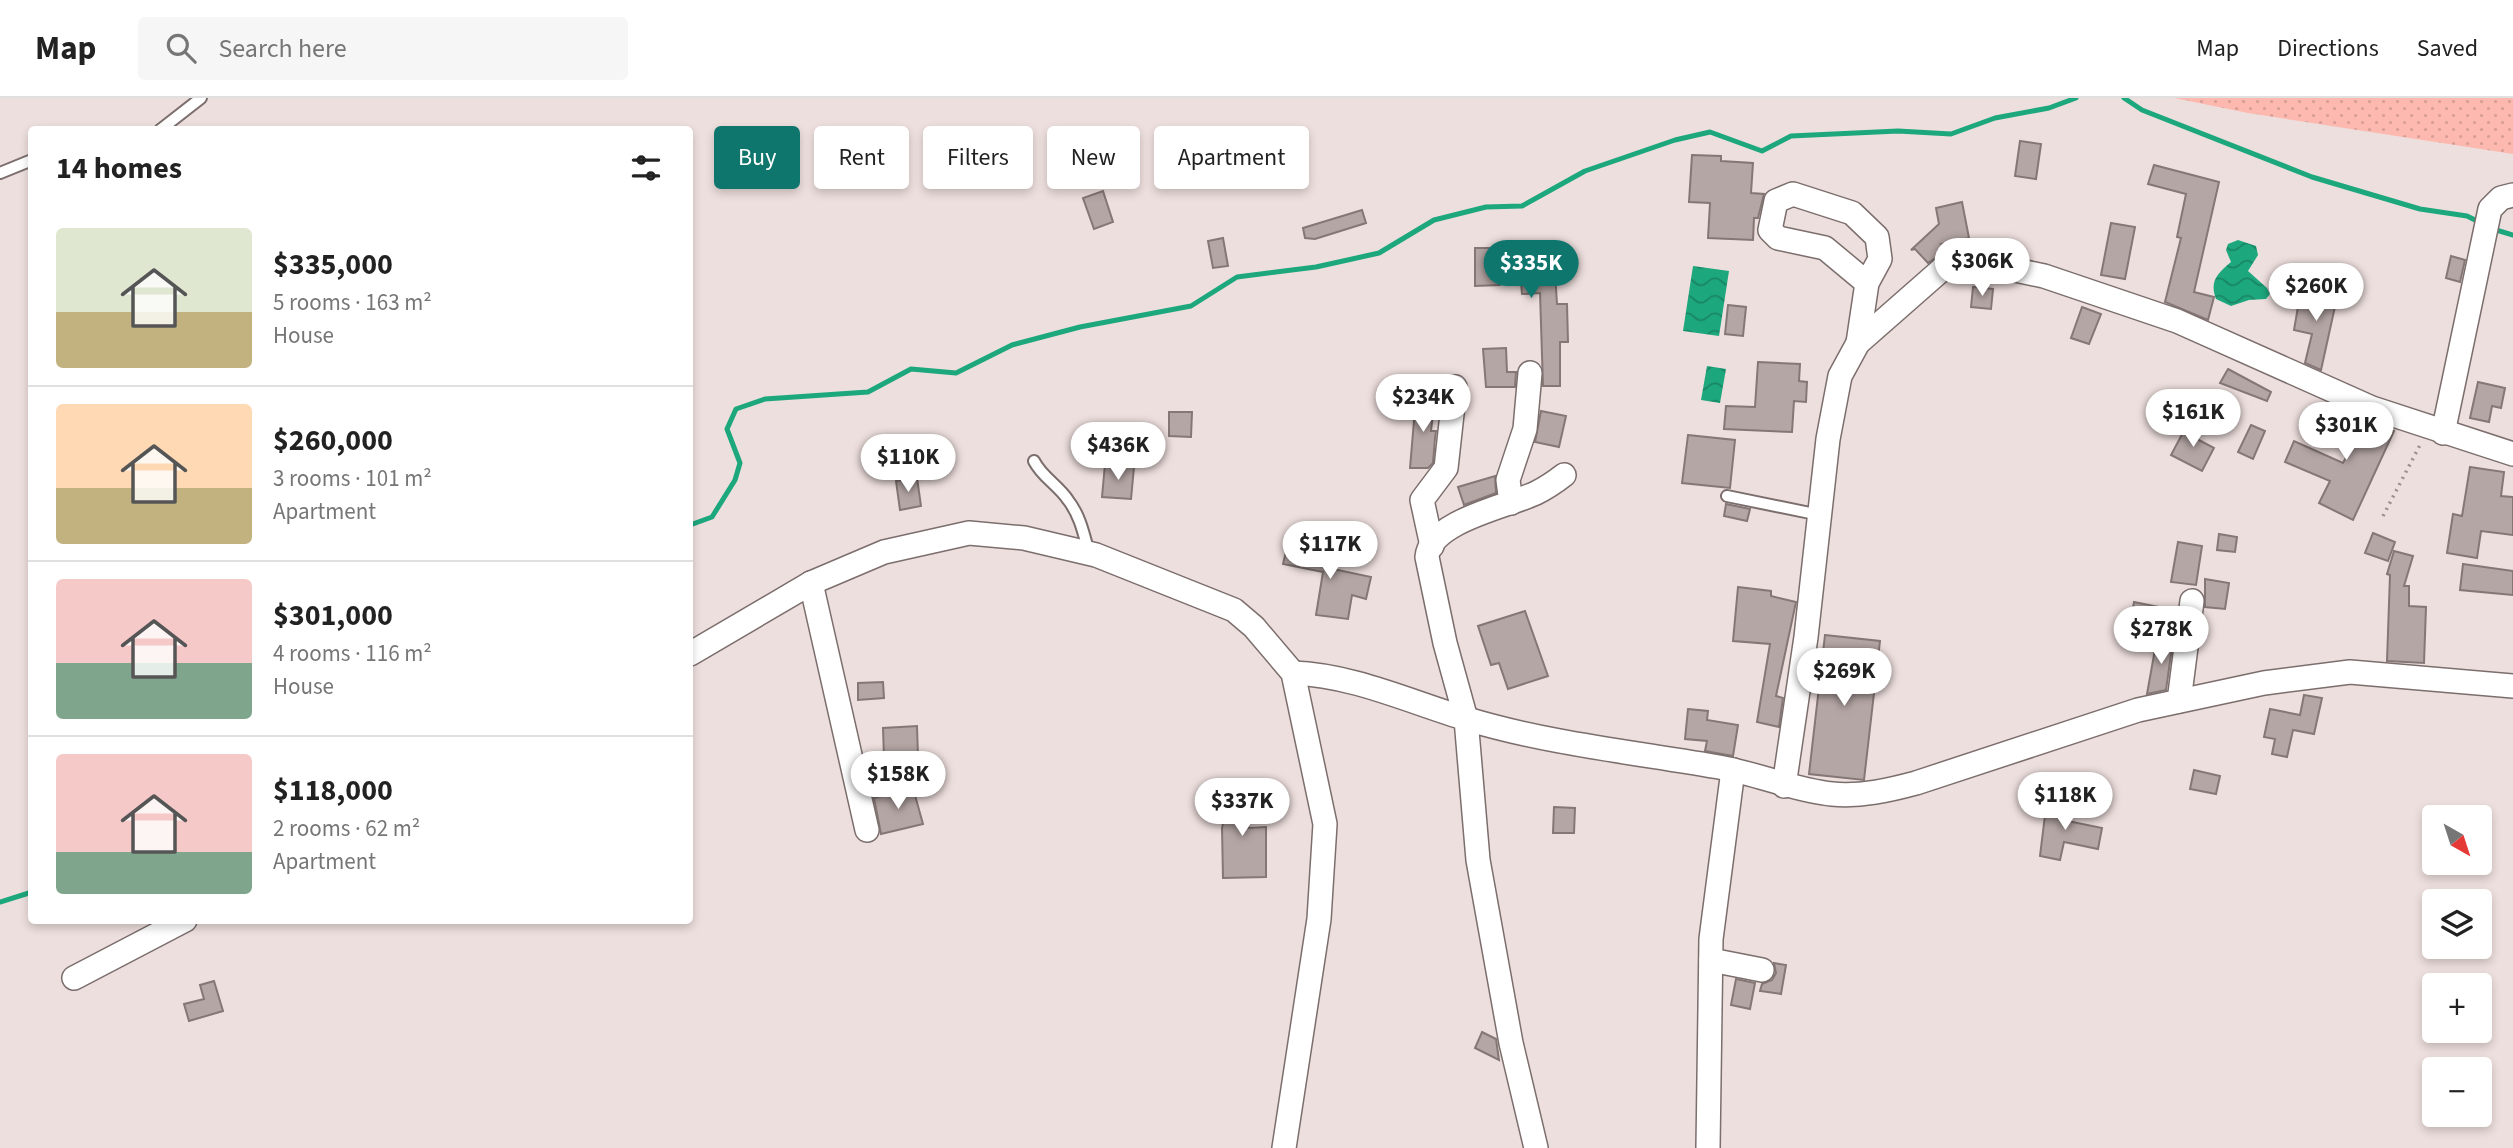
<!DOCTYPE html>
<html lang="en">
<head>
<meta charset="utf-8">
<style>
	body { margin:0; font-family:"Source Sans 3",sans-serif; background:#f6f6f6; color:#222; height:100vh; display:flex; flex-direction:column; font-size:26px; white-space:nowrap }
	* { box-sizing:border-box; margin:0 }
	p { font-size:23px; color:#767676 }
	.icon { flex:none; width:38px; height:38px; fill:none; stroke:currentColor; stroke-width:2; stroke-linecap:round; stroke-linejoin:round }
	.map { position:relative; flex:1; overflow:hidden }
	.drawer { position:absolute; left:28px; top:28px; width:665px; height:798px; display:flex; flex-direction:column; background:#fff; border-radius:7px; box-shadow:0 4px 10px #0003 }
	.drawer>* { flex:none }
	.hud { position:absolute; left:714px; top:28px; width:665px; height:63px; display:flex; gap:14px }
	.needle { width:46px; rotate:141deg }
	.fabs { position:absolute; left:2422px; top:707px; display:grid; gap:14px }
	.fabs a { display:grid; place-items:center; width:70px; height:70px; border-radius:7px; background:#fff; box-shadow:0 4px 10px #0003; font-size:35px }
	.price { position:absolute; translate:-50% -60px; padding:0 16px; border-radius:24px; background:#fff; color:#222; font-size:23px; line-height:46px; filter:drop-shadow(0 2px 4px #0008) }
	.price::after { content:''; position:absolute; left:50%; top:42px; width:21px; height:16px; margin-left:-10px; background:inherit; clip-path:polygon(0 0,100% 0,50% 100%) }
	.price.current { background:#0f766e; color:#fff }
	ul { padding:0; list-style:none }
	li { display:flex; align-items:center; gap:21px; height:175px; padding:0 28px }
	li+li { border-top:2px solid #e0e0e0 }
	li span { display:grid; place-items:center; flex:none; width:196px; height:140px; border-radius:7px; color:#555 }
	li>.icon { margin-inline-start:auto }
	span .icon { width:84px; height:84px; fill:#fffc; stroke-width:1 }
	li b { font-size:30px }
	h2 { display:flex; justify-content:space-between; align-items:center; height:84px; padding:0 28px; font-size:30px }
	.chip { padding:0 24px; border-radius:7px; background:#fff; box-shadow:0 4px 10px #0003; font-size:24px; line-height:63px }
	.chip.current { background:#0f766e; color:#fff }
	header { display:flex; align-items:center; gap:42px; box-sizing:border-box; height:98px; padding:0 35px; background:#fff; border-bottom:2px solid #e0e0e0 }
	header strong { font-size:33px }
	nav { display:flex; gap:38px; margin-inline-start:auto; font-size:24px }
	.search { width:490px; height:63px; background:#f6f6f6; display:flex; align-items:center; gap:18px; box-sizing:border-box; padding:0 24px; border-radius:7px; color:#767676; font-size:26px }
	.map>svg:first-child { display:block }
	.grass { fill:url(#grass-dots) }
	.water { fill:url(#water-waves) }
	.lines { fill:none; stroke-linecap:round; stroke-linejoin:round }
	.stream { stroke:#1da77d; stroke-width:5 }
	.building { fill:#b4a6a4; stroke:#847775; stroke-width:2 }
	.service-casing { stroke:#7b6e6c; stroke-width:14 }
	.minor-casing { stroke:#7b6e6c; stroke-width:26 }
	.path { stroke:#9a8f8e; stroke-width:3.5; stroke-dasharray:2 5; stroke-linecap:butt }
	.service { stroke:#fff; stroke-width:10 }
	.minor { stroke:#fff; stroke-width:23 }
</style>
</head>
<body>
<header>
<strong>Map</strong>
<div class="search"><svg class="icon" aria-label="search" viewBox="0 0 24 24"><circle cx="10" cy="10" r="6"/><path d="M15 15l6 6"/></svg>Search here</div>
<nav><a>Map</a><a>Directions</a><a>Saved</a></nav>
</header>
<div class="map">
<svg width="2513" height="1050" viewBox="0 0 2513 1050">
	<defs>
		<pattern id="grass-dots" width="8" height="8" patternUnits="userSpaceOnUse" patternTransform="scale(1.75)"><rect width="8" height="8" fill="#fdb9b0"/><path d="M2 2h.1M6 6h.1" fill="none" stroke="#d89e96" stroke-width="1.8" stroke-linecap="round"/></pattern>
		<pattern id="water-waves" width="16" height="10" patternUnits="userSpaceOnUse" patternTransform="scale(1.75)"><rect width="16" height="10" fill="#1da77d"/><path d="M0 5q4-4 8 0t8 0" fill="none" stroke="#188665"/></pattern>
	</defs>
	<rect width="100%" height="100%" fill="#eddfdd"/>
	<path class="grass" d="M2174 0H2513V56L2248 15Z"/>
	<g class="water">
		<path d="M2238 142 2256 148 2258 157 2248 173 2267 190 2270 196 2266 201 2249 202 2231 208 2216 201C2209 183 2218 175 2231 164L2226 152 2228 146Z"/>
		<path d="M1693 168 1729 173 1719 238 1683 233Z"/>
		<path d="M1707 268 1726 271 1720 305 1701 302Z"/>
	</g>
	<g class="lines">
		<g class="stream">
			<path d="M2124 0 2142 12 2312 79 2420 111 2467 118 2481 125"/>
			<path d="M2493 131 2513 137"/>
			<path d="M690 427 712 419 735 382 740 365 727 331 736 311 765 301 868 294 911 271 956 275 1012 247 1080 229 1191 208 1237 179 1316 169 1379 155 1434 122 1486 109 1522 108 1585 73 1675 42 1710 34 1762 53 1791 38 1898 33 1951 36 1995 20 2049 10 2076 0"/>
			<path d="M0 804 32 794"/>
		</g>
	</g>
	<g class="building">
		<path d="M2020 43 2041 46 2036 81 2015 78Z"/>
		<path d="M1692 57 1721 58V63L1753 65 1751 95 1764 96 1758 120H1754L1753 142 1708 140 1710 105 1689 104Z"/>
		<path d="M2154 67 2219 84 2194 194 2214 199 2208 222 2165 204 2181 140 2177 139 2186 96 2148 86Z"/>
		<path d="M1103 93 1113 124 1094 131 1083 100Z"/>
		<path d="M1962 104 1969 140 1941 146 1947 152 1928 165 1915 151 1911 152 1939 126 1936 110Z"/>
		<path d="M1362 112 1366 125 1315 141 1305 140 1303 130Z"/>
		<path d="M2111 125 2135 129 2125 181 2101 177Z"/>
		<path d="M1223 140 1228 168 1213 170 1208 143Z"/>
		<path d="M1475 150H1501L1502 161 1554 158 1557 206H1567L1568 244H1560V288H1543L1540 195 1522 196 1520 171 1500 187 1475 188Z"/>
		<path d="M2451 158 2465 162 2460 184 2446 180Z"/>
		<path d="M1973 189 1993 191 1991 211 1971 209Z"/>
		<path d="M2306 190 2332 195 2330 203 2336 204 2321 272 2305 265 2312 236 2294 232 2300 197 2304 198Z"/>
		<path d="M1728 207 1746 209 1743 238 1725 236Z"/>
		<path d="M2082 209 2101 216 2089 246 2071 240Z"/>
		<path d="M1506 250 1507 274H1516L1515 289H1486L1483 251Z"/>
		<path d="M1758 264 1800 266 1799 283 1807 284 1806 304 1794 303 1792 334 1724 331 1726 308 1755 309Z"/>
		<path d="M2228 271 2271 294 2267 303 2220 285Z"/>
		<path d="M2478 284 2505 290 2501 310 2492 308 2489 324 2470 320Z"/>
		<path d="M1416 299 1435 300 1431 333H1436L1435 340 1433 365 1428 370H1410Z"/>
		<path d="M2333 308 2394 333 2353 422 2319 405 2330 383 2285 364 2294 343 2343 365 2357 339 2326 327Z"/>
		<path d="M1541 313 1566 318 1559 349 1535 344Z"/>
		<path d="M1169 314H1192L1191 339 1169 338Z"/>
		<path d="M2188 325 2201 332 2197 341 2214 350 2202 373 2171 357Z"/>
		<path d="M2251 327 2265 333 2253 361 2238 354Z"/>
		<path d="M1688 337 1735 342 1730 390 1682 385Z"/>
		<path d="M1105 366 1134 369 1131 401 1102 399Z"/>
		<path d="M2470 369 2504 374 2501 398 2513 399V437L2481 433 2477 460 2447 455 2453 416 2462 418Z"/>
		<path d="M1495 378 1496 395 1464 407 1458 389Z"/>
		<path d="M917 380 921 408 900 412 896 383Z"/>
		<path d="M1726 406 1750 411 1747 423 1724 418Z"/>
		<path d="M2373 435 2395 444 2388 463 2365 455Z"/>
		<path d="M2219 436 2237 439 2235 454 2217 452Z"/>
		<path d="M2178 444 2202 448 2196 487 2171 484Z"/>
		<path d="M1288 446 1336 457 1333 471 1371 479 1366 501 1352 497 1348 521 1316 517 1323 474 1283 466Z"/>
		<path d="M2394 453 2413 458 2404 488H2409V508L2426 509 2424 565 2387 563 2390 477 2387 476Z"/>
		<path d="M2463 466 2513 473V497L2460 492Z"/>
		<path d="M2205 481 2229 485 2225 511 2205 509Z"/>
		<path d="M1738 489 1771 493V498L1796 504 1776 598 1783 600 1779 629 1757 624 1770 546 1733 543Z"/>
		<path d="M2134 504 2164 510 2158 537 2129 532Z"/>
		<path d="M1525 513 1548 578 1508 591 1499 565 1491 567 1478 528Z"/>
		<path d="M1825 537 1880 543 1864 682 1809 676Z"/>
		<path d="M2157 540 2173 542 2166 592 2147 596Z"/>
		<path d="M883 584 884 600 858 602V585Z"/>
		<path d="M2304 597 2322 600 2314 636 2293 632 2287 659 2272 656 2275 641 2264 639 2270 611 2300 617Z"/>
		<path d="M1688 611 1708 613 1707 622 1738 627 1733 658 1705 653 1707 643 1685 641Z"/>
		<path d="M917 628 918 659 884 660 883 630Z"/>
		<path d="M2194 672 2220 678 2216 696 2190 691Z"/>
		<path d="M1231 688 1254 691 1248 730 1266 729V779L1223 780 1222 730Z"/>
		<path d="M913 690 923 726 881 736 874 700Z"/>
		<path d="M2047 701 2066 704 2063 722 2102 730 2098 751 2064 744 2060 762 2040 758Z"/>
		<path d="M1554 709 1575 710 1574 735H1553Z"/>
		<path d="M1774 865 1786 867 1781 896 1760 893 1762 886 1772 882 1776 875Z"/>
		<path d="M1736 881 1755 885 1750 911 1731 907Z"/>
		<path d="M214 883 223 913 189 923 184 906 204 901 200 887Z"/>
		<path d="M1482 934 1496 941 1499 962 1475 950Z"/>
	</g>
	<g class="lines">
		<defs>
			<g id="service">
				<path d="M160 32 201 0"/>
				<path d="M0 75 32 62"/>
				<path d="M1034 363C1042 379 1058 387 1068 402 1080 417 1084 437 1089 455"/>
				<path d="M1727 398 1820 417"/>
			</g>
			<g id="minor">
				<path d="M1858 245 1867 185 1880 161 1877 139 1852 115 1793 96 1776 103 1770 132 1778 140 1825 150 1867 185"/>
				<path d="M2443 335 2490 111 2501 100 2513 97"/>
				<path d="M1511 405 1508 382 1525 331 1530 275"/>
				<path d="M1432 448 1422 402 1446 370 1455 289"/>
				<path d="M811 485 867 732"/>
				<path d="M690 556 811 485 884 454 969 435 1024 440 1096 457 1234 512 1254 529 1293 575 1325 726 1319 821 1284 1050"/>
				<path d="M1293 575C1353 577 1410 604 1467 621 1549 646 1640 655 1724 670 1760 677 1795 692 1832 696 1860 699 1890 692 1916 685L2138 612 2264 585 2350 574 2513 588"/>
				<path d="M2179 603 2192 503"/>
				<path d="M1784 688 1806 539 1828 341 1840 278 1858 245 1948 166 1968 162 2044 178 2177 223 2372 310 2513 356"/>
				<path d="M1711 862 1762 872"/>
				<path d="M74 880 185 822"/>
				<path d="M1536 1050 1511 945 1478 762 1466 621 1445 545 1427 459C1430 423 1509 408 1536 395 1546 390 1555 384 1564 377"/>
				<path d="M1708 1050 1711 841 1733 672"/>
			</g>
		</defs>
		<use href="#service" class="service-casing"/>
		<use href="#minor" class="minor-casing"/>
		<path class="path" d="M2383 418 2420 347"/>
		<use href="#service" class="service"/>
		<use href="#minor" class="minor"/>
	</g>
</svg>
<div class="fabs">
<a><svg class="needle" viewBox="-14 -14 28 28"><path d="M0-13l5 13h-10z" fill="#e53935"/><path d="M0 13l5-13h-10z" fill="#767676"/></svg></a>
<a><svg class="icon" aria-label="layers" viewBox="0 0 24 24"><path d="M12 4l9 5-9 5-9-5zM3 14l9 5 9-5"/></svg></a>
<a>+</a>
<a>−</a>
</div>
<b class="price" style="left:1982px;top:200px">$306K</b>
<b class="price current" style="left:1531px;top:202px">$335K</b>
<b class="price" style="left:2316px;top:225px">$260K</b>
<b class="price" style="left:1423px;top:336px">$234K</b>
<b class="price" style="left:2193px;top:351px">$161K</b>
<b class="price" style="left:2346px;top:364px">$301K</b>
<b class="price" style="left:1118px;top:384px">$436K</b>
<b class="price" style="left:908px;top:396px">$110K</b>
<b class="price" style="left:1330px;top:483px">$117K</b>
<b class="price" style="left:2161px;top:568px">$278K</b>
<b class="price" style="left:1844px;top:610px">$269K</b>
<b class="price" style="left:898px;top:713px">$158K</b>
<b class="price" style="left:2065px;top:734px">$118K</b>
<b class="price" style="left:1242px;top:740px">$337K</b>
<div class="hud">
<a class="chip current">Buy</a>
<a class="chip">Rent</a>
<a class="chip">Filters</a>
<a class="chip">New</a>
<a class="chip">Apartment</a>
</div>
<section class="drawer">
<h2>14 homes<svg class="icon" aria-label="filters" viewBox="0 0 24 24"><path d="M4 7h16M4 17h16"/><circle cx="9" cy="7" r="2"/><circle cx="15" cy="17" r="2"/></svg></h2>
<ul>
<li><span style="background:linear-gradient(#dfe7d0 60%,#c2b280 0)"><svg class="icon" aria-label="home" viewBox="0 0 24 24"><path d="M3 11l9-7 9 7M6 9v11h12V9"/></svg></span><div><b>$335,000</b><p>5 rooms · 163 m²</p><p>House</p></div></li>
<li><span style="background:linear-gradient(#ffd9b3 60%,#c2b280 0)"><svg class="icon" aria-label="home" viewBox="0 0 24 24"><path d="M3 11l9-7 9 7M6 9v11h12V9"/></svg></span><div><b>$260,000</b><p>3 rooms · 101 m²</p><p>Apartment</p></div></li>
<li><span style="background:linear-gradient(#f6c9c9 60%,#7fa58c 0)"><svg class="icon" aria-label="home" viewBox="0 0 24 24"><path d="M3 11l9-7 9 7M6 9v11h12V9"/></svg></span><div><b>$301,000</b><p>4 rooms · 116 m²</p><p>House</p></div></li>
<li><span style="background:linear-gradient(#f6c9c9 70%,#7fa58c 0)"><svg class="icon" aria-label="home" viewBox="0 0 24 24"><path d="M3 11l9-7 9 7M6 9v11h12V9"/></svg></span><div><b>$118,000</b><p>2 rooms · 62 m²</p><p>Apartment</p></div></li>
</ul>
</section>
</div>
</body>
</html>
